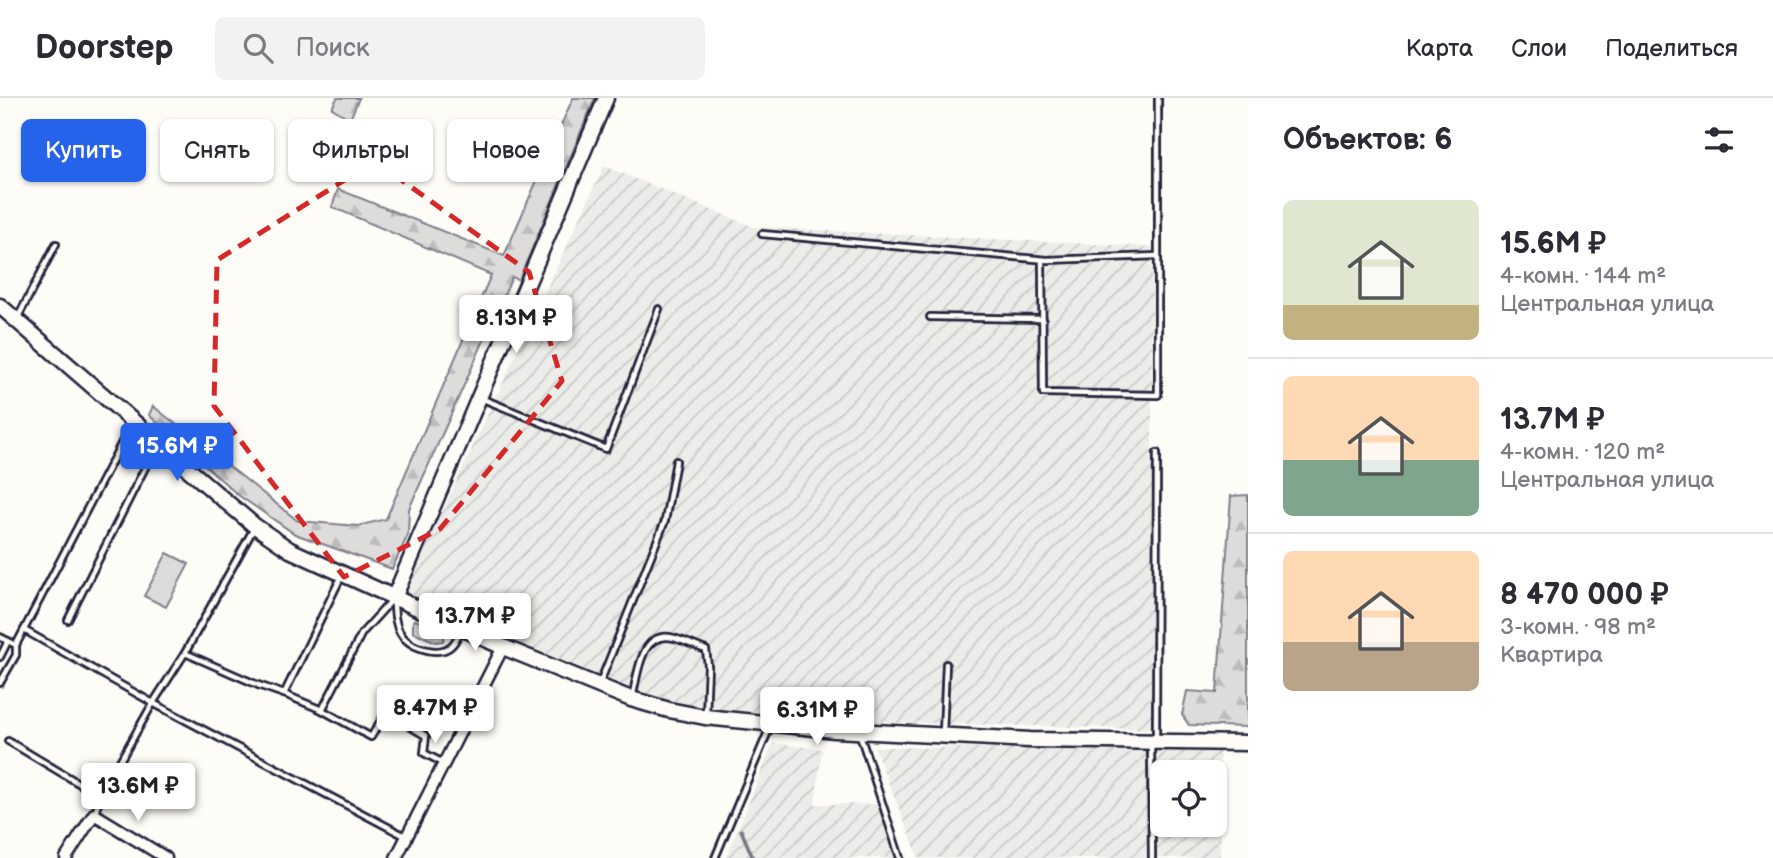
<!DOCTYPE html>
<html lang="ru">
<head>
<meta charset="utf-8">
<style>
	body { margin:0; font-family:"Balsamiq Sans",sans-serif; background:#f2f2f3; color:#2b2b33; height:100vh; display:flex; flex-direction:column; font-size:26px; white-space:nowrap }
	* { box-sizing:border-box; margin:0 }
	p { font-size:23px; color:#7c7c81 }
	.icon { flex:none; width:38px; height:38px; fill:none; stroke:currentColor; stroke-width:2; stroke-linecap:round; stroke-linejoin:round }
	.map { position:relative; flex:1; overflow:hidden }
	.sheet { display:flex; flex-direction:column; background:#fff; width:525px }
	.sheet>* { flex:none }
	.banner { position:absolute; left:21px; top:21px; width:665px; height:63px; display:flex; gap:14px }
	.fabs { position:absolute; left:1150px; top:662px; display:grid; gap:14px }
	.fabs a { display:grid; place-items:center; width:77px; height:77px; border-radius:10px; background:#fff; box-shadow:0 2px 5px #0004; font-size:35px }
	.price { position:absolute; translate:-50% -60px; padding:0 16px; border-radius:7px; background:#fff; color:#222; font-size:23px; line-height:46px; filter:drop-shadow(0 2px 4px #0008) }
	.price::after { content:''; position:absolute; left:50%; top:42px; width:21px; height:16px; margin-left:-10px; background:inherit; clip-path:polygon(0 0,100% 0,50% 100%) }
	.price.on { background:#2563eb; color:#fff }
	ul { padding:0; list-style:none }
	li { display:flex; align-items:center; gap:21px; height:175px; padding:0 35px }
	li+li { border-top:2px solid #e1e1e2 }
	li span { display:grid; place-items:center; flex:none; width:196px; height:140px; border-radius:10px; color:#555 }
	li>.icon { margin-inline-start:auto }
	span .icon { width:84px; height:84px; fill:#fffc; stroke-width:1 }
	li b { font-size:30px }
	h2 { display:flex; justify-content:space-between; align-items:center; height:84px; padding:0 35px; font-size:30px }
	.tag { padding:0 24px; border-radius:10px; background:#fff; box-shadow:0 2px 5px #0004; font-size:24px; line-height:63px }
	.tag.on { background:#2563eb; color:#fff }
	header { display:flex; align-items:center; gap:42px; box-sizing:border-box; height:98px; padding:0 35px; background:#fff; border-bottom:2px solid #e1e1e2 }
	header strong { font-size:33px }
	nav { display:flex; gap:38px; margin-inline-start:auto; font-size:24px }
	.search { width:490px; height:63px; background:#f2f2f3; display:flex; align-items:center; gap:18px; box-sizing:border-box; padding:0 24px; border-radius:10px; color:#7c7c81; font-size:26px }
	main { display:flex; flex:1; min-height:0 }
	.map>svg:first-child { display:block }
	.industrial { fill:url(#industrial-furrows); fill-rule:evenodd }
	.grass { fill:#dddcdb; stroke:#807f8b; stroke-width:2 }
	.forest { fill:url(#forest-firs); stroke:#807f8b; stroke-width:2 }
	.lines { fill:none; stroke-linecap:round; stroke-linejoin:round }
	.stream { stroke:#787885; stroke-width:3.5 }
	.lane-casing { stroke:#22223b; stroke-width:10 }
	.street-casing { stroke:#22223b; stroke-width:15 }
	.secondary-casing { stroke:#22223b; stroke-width:19 }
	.lane { stroke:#fdfcf7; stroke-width:4.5 }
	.street { stroke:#fdfcf7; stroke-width:10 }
	.secondary { stroke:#fdfcf7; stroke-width:14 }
	.marked { fill:none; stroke:#d62828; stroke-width:5; stroke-dasharray:14 9; stroke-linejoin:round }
</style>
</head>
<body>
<header>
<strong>Doorstep</strong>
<div class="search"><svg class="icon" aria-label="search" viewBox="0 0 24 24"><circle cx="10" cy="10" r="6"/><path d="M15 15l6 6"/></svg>Поиск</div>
<nav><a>Карта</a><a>Слои</a><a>Поделиться</a></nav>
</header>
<main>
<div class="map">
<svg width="1248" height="760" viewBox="0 0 1248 760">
	<defs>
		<pattern id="industrial-furrows" width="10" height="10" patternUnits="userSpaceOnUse" patternTransform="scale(1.75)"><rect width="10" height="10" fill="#ecece9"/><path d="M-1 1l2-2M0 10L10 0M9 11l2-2" fill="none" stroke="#cacac9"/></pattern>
		<pattern id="forest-firs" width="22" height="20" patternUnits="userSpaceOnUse" patternTransform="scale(1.75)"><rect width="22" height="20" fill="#dddcdb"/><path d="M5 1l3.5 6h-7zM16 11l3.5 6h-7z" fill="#bdbcbd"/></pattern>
	</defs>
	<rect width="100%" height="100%" fill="#fdfcf7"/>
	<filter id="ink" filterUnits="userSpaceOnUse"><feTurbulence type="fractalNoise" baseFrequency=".0143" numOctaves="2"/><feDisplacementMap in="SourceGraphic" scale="14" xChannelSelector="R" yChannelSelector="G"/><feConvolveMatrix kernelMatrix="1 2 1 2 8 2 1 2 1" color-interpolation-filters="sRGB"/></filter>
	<g filter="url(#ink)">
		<g class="industrial">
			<path d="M604 68 754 129 1152 149V631L799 622 658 606 494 538 408 498 407 494 409 485Z"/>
			<path d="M773 645 822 651 815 706H879L897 760H726Z"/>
			<path d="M874 649 1220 651V760H919ZM1162 674H1214V726H1162Z"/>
		</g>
		<g class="grass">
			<path d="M167 455 189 466 166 509 144 498Z"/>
			<path d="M415 522 445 534 443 543 436 544 413 534V523Z"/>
		</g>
		<g class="forest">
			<path d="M337 0H359L350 21 332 10Z"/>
			<path d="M573 0H595L519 182 512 179 409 411 408 437 392 471 295 436 238 397 149 317 153 308 298 423 358 428 386 421 491 177 332 109 338 91 504 158Z"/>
			<path d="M1248 397V629L1189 627 1182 617 1187 593 1217 595 1231 398Z"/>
		</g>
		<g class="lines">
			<path class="stream" d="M741 732 753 760"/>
			<defs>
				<g id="lane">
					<path d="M762 136 1047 162 1158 158"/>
					<path d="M1042 162 1043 295 1158 297V0"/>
					<path d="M930 219 1043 221"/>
					<path d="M17 221 56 146"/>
					<path d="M483 301 606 351 659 211"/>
					<path d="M394 504C394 516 395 532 405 541 415 551 440 558 451 548 455 545 458 538 460 533"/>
					<path d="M68 522 157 346"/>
					<path d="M24 532 153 605 405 738"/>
					<path d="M0 539 16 547"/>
					<path d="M185 555 254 430"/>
					<path d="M0 559 8 543"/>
					<path d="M0 585 16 557V547L132 325"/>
					<path d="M599 587 665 423 676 363"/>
					<path d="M284 596 342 477"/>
					<path d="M632 600C638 577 640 531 674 540 685 543 695 548 706 552L708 568 706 616"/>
					<path d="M804 609 816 625"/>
					<path d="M322 612 371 639 386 614 426 638 424 655 443 665"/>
					<path d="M943 635 946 566"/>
					<path d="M860 637 900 760"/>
					<path d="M1156 641 1157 355"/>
					<path d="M8 643 100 698 95 716"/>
					<path d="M1151 645 1152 760"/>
					<path d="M100 698 153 605 185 555 258 587 284 596 322 612 362 535 392 502"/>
					<path d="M715 760 770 629"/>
				</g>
				<g id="street">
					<path d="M66 760 94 716 166 760"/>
					<path d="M396 760 503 549"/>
				</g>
				<g id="secondary">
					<path d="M0 208 217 396 255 428 290 452 503 549 631 601 669 612 705 619 835 632 1030 642 1248 645"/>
					<path d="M394 500 606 0"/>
				</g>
			</defs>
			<use href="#lane" class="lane-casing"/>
			<use href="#street" class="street-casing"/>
			<use href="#secondary" class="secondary-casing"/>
			<use href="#lane" class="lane"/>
			<use href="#street" class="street"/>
			<use href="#secondary" class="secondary"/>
		</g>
	</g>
	<path class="marked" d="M375 63 529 174 562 283 440 431 344 479 214 308 217 162Z"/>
</svg>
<div class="fabs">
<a><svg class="icon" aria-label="locate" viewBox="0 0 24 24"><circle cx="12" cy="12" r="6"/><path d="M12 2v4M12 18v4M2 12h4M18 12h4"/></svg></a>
</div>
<b class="price" style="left:516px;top:257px">8.13M ₽</b>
<b class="price on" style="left:177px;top:385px">15.6M ₽</b>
<b class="price" style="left:475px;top:555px">13.7M ₽</b>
<b class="price" style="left:435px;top:647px">8.47M ₽</b>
<b class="price" style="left:817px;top:649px">6.31M ₽</b>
<b class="price" style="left:138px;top:725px">13.6M ₽</b>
<div class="banner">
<a class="tag on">Купить</a>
<a class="tag">Снять</a>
<a class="tag">Фильтры</a>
<a class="tag">Новое</a>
</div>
</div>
<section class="sheet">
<h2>Объектов: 6<svg class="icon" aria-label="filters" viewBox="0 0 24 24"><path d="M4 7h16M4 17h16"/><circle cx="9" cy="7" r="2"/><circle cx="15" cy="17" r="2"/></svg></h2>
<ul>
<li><span style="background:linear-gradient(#dfe7d0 75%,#c2b280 0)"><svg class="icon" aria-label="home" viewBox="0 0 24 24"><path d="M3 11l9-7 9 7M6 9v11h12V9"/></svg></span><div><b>15.6M ₽</b><p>4-комн. · 144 m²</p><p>Центральная улица</p></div></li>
<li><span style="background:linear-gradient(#ffd9b3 60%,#7fa58c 0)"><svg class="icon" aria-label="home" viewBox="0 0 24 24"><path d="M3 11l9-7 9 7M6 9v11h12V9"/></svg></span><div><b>13.7M ₽</b><p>4-комн. · 120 m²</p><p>Центральная улица</p></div></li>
<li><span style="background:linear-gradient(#ffd9b3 65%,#b9a48a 0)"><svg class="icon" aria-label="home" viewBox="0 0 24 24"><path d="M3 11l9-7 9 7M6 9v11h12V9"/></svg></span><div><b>8 470 000 ₽</b><p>3-комн. · 98 m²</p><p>Квартира</p></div></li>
</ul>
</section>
</main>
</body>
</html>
